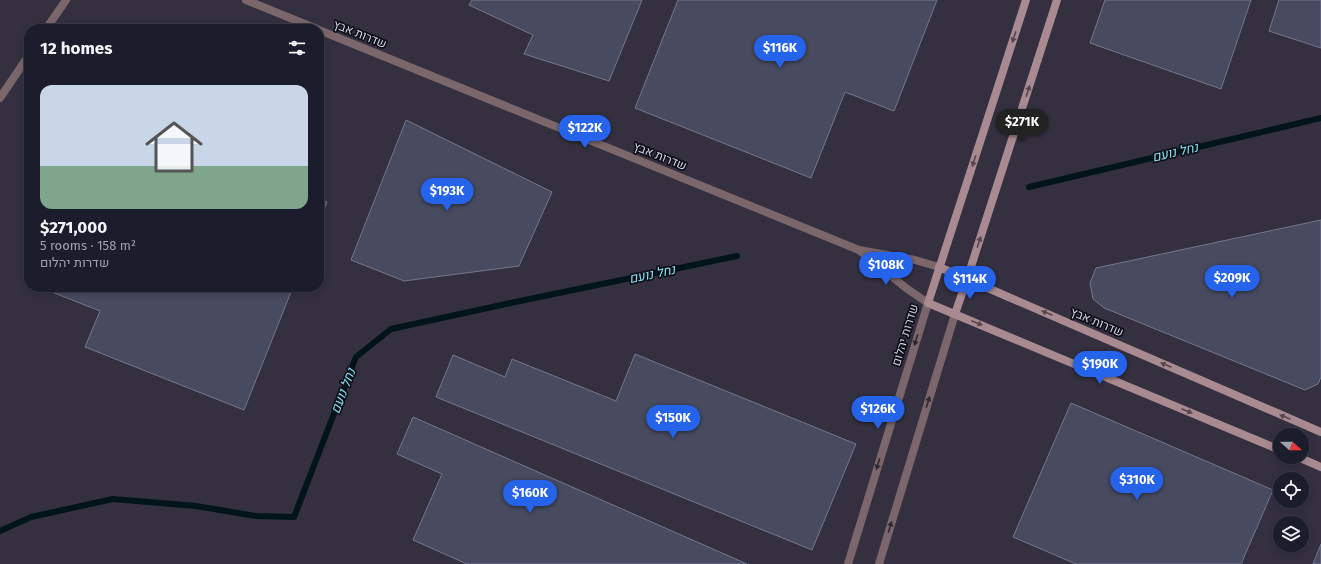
<!DOCTYPE html>
<html lang="en">
<head>
<meta charset="utf-8">
<style>
	body { margin:0; font-family:"Fira Sans",Heebo,sans-serif; background:#242634; color:#f1f3f6; height:100vh; display:flex; flex-direction:column; font-size:15px; white-space:nowrap }
	* { box-sizing:border-box; margin:0 }
	p { font-size:13px; color:#a0a2a9 }
	.icon { flex:none; width:22px; height:22px; fill:none; stroke:currentColor; stroke-width:2; stroke-linecap:round; stroke-linejoin:round }
	.map { position:relative; flex:1; overflow:hidden }
	.sheet { position:absolute; left:24px; top:24px; width:300px; height:268px; display:flex; flex-direction:column; background:#1b1d2c; border-radius:16px; box-shadow:0 2px 10px #0003,0 0 0 1px #393b48 }
	.sheet>* { flex:none }
	.needle { width:26px; rotate:111deg }
	.controls { position:absolute; left:1273px; top:428px; display:grid; gap:8px }
	.controls a { display:grid; place-items:center; width:36px; height:36px; border-radius:50%; background:#1b1d2c; box-shadow:0 2px 10px #0003,0 0 0 1px #393b48; font-size:20px }
	.price { position:absolute; translate:-50% -34px; padding:0 9px; border-radius:14px; background:#2563eb; color:#fff; font-size:13px; line-height:26px; filter:drop-shadow(0 1px 2px #0008) }
	.price::after { content:''; position:absolute; left:50%; top:24px; width:12px; height:9px; margin-left:-6px; background:inherit; clip-path:polygon(0 0,100% 0,50% 100%) }
	.price.current { background:#222; color:#fff }
	ul { padding:0; list-style:none }
	li { display:grid; align-content:center; gap:8px; height:212px; padding:0 16px }
	li span { display:grid; place-items:center; height:124px; border-radius:12px; color:#555 }
	li>.icon { margin-inline-start:auto }
	span .icon { width:72px; height:72px; fill:#fffc; stroke-width:1 }
	li b { font-size:17px }
	h2 { display:flex; justify-content:space-between; align-items:center; height:48px; padding:0 16px; font-size:17px }
	.map>svg:first-child { display:block }
	.industrial { fill:#343040; fill-rule:evenodd }
	.lines { fill:none; stroke-linecap:round; stroke-linejoin:round }
	.stream { stroke:#001419; stroke-width:6 }
	.building { fill:#484b60; stroke:#73778d }
	.street { stroke:#7b676b; stroke-width:8 }
	.secondary { stroke:#aa8a91; stroke-width:8 }
	.oneway { fill:#55474f }
	.oneway2 { fill:#2f2a32 }
	.labels { text-anchor:middle; dominant-baseline:central; stroke-width:3.5; stroke-linejoin:round; paint-order:stroke }
	.street-label { font-size:12px; fill:#d1d4e0; stroke:#0f1019 }
	.water-label { font-size:13px; font-style:italic; fill:#85e0f1; stroke:#0f1019 }
</style>
</head>
<body>
<div class="map">
<svg width="1321" height="564" viewBox="0 0 1321 564">
	<rect width="100%" height="100%" fill="#24273a"/>
	<path class="industrial" d="M0 0H1321V564H0ZM29 29H319V287H29ZM1280 435H1302V457H1280ZM1280 479H1302V501H1280ZM1280 523H1302V545H1280Z"/>
	<g class="lines">
		<g class="stream">
			<path d="M1029 187 1321 118"/>
			<path d="M0 531 31 517 113 499 196 506 256 516 294 517 356 357 391 329 520 301 737 256"/>
		</g>
	</g>
	<g class="building">
		<path d="M472 0H642L609 81 524 54 533 35 469 5Z"/>
		<path d="M678 0H937L894 111 845 92 811 178 635 108Z"/>
		<path d="M1105 0H1251L1221 89 1090 43Z"/>
		<path d="M1279 0H1321V48L1269 31Z"/>
		<path d="M406 120 552 192 519 266 404 281 351 260Z"/>
		<path d="M319 199 327 202 319 222Z"/>
		<path d="M1321 220V377L1318 384 1305 390 1104 308 1093 299 1090 283 1096 268Z"/>
		<path d="M39 287H293L244 410 85 347 100 311Z"/>
		<path d="M635 354 856 444 812 550 436 397 453 355 505 377 512 359 616 401Z"/>
		<path d="M1071 403 1273 490 1241 564H1076L1013 537Z"/>
		<path d="M413 417 747 564H467L413 540 442 474 397 454Z"/>
		<path d="M1321 544V564H1313Z"/>
	</g>
	<g class="lines">
		<g class="street">
			<path d="M246 0 317 29"/>
			<path d="M46 29 66 0"/>
			<path d="M319 30 859 250 915 260 939 267"/>
			<path d="M0 98 29 55"/>
			<path d="M848 564 928 303 906 288 860 251"/>
			<path d="M879 564 955 314"/>
		</g>
		<g class="secondary">
			<path d="M1026 0 928 303 1280 450"/>
			<path d="M939 267 1321 432"/>
			<path d="M955 314 967 279 1057 0"/>
			<path d="M1298 457 1321 467"/>
		</g>
	</g>
	<defs><path id="oneway-solid" d="M-6-.8H1V-3.2L6.5 0L1 3.2V.8H-6Z"/></defs>
	<g class="oneway">
		<use href="#oneway-solid" transform="translate(1014 37) rotate(108)"/>
		<use href="#oneway-solid" transform="translate(1028 91) rotate(-72)"/>
		<use href="#oneway-solid" transform="translate(974 161) rotate(108)"/>
		<use href="#oneway-solid" transform="translate(979 242) rotate(-72)"/>
		<use href="#oneway-solid" transform="translate(1047 313) rotate(-157)"/>
		<use href="#oneway-solid" transform="translate(977 323) rotate(23)"/>
		<use href="#oneway-solid" transform="translate(1166 365) rotate(-157)"/>
		<use href="#oneway-solid" transform="translate(1187 411) rotate(23)"/>
		<use href="#oneway-solid" transform="translate(1285 417) rotate(-157)"/>
	</g>
	<g class="oneway2">
		<use href="#oneway-solid" transform="translate(916 340) rotate(107)"/>
		<use href="#oneway-solid" transform="translate(928 402) rotate(-73)"/>
		<use href="#oneway-solid" transform="translate(878 464) rotate(107)"/>
		<use href="#oneway-solid" transform="translate(890 527) rotate(-73)"/>
	</g>
	<g class="labels">
		<g class="street-label">
			<text transform="translate(360 34) rotate(22)">שדרות אבץ</text>
			<text transform="translate(660 156) rotate(22)">שדרות אבץ</text>
			<text transform="translate(1097 322) rotate(23)">שדרות אבץ</text>
			<text transform="translate(905 335) rotate(-73)">שדרות יהלום</text>
		</g>
		<g class="water-label">
			<text transform="translate(1175 152) rotate(-13)">נחל נועם</text>
			<text transform="translate(652 274) rotate(-12)">נחל נועם</text>
			<text transform="translate(343 391) rotate(-69)">נחל נועם</text>
		</g>
	</g>
</svg>
<div class="controls">
<a><svg class="needle" viewBox="-14 -14 28 28"><path d="M0-13l5 13h-10z" fill="#e53935"/><path d="M0 13l5-13h-10z" fill="#a0a2a9"/></svg></a>
<a><svg class="icon" aria-label="locate" viewBox="0 0 24 24"><circle cx="12" cy="12" r="6"/><path d="M12 2v4M12 18v4M2 12h4M18 12h4"/></svg></a>
<a><svg class="icon" aria-label="layers" viewBox="0 0 24 24"><path d="M12 4l9 5-9 5-9-5zM3 14l9 5 9-5"/></svg></a>
</div>
<b class="price" style="left:780px;top:69px">$116K</b>
<b class="price current" style="left:1022px;top:143px">$271K</b>
<b class="price" style="left:585px;top:149px">$122K</b>
<b class="price" style="left:447px;top:212px">$193K</b>
<b class="price" style="left:886px;top:286px">$108K</b>
<b class="price" style="left:1232px;top:299px">$209K</b>
<b class="price" style="left:970px;top:300px">$114K</b>
<b class="price" style="left:1100px;top:385px">$190K</b>
<b class="price" style="left:878px;top:430px">$126K</b>
<b class="price" style="left:673px;top:439px">$150K</b>
<b class="price" style="left:1137px;top:501px">$310K</b>
<b class="price" style="left:530px;top:514px">$160K</b>
<section class="sheet">
<h2>12 homes<svg class="icon" aria-label="filters" viewBox="0 0 24 24"><path d="M4 7h16M4 17h16"/><circle cx="9" cy="7" r="2"/><circle cx="15" cy="17" r="2"/></svg></h2>
<ul>
<li><span style="background:linear-gradient(#c9d6e8 65%,#7fa58c 0)"><svg class="icon" aria-label="home" viewBox="0 0 24 24"><path d="M3 11l9-7 9 7M6 9v11h12V9"/></svg></span><div><b>$271,000</b><p>5 rooms · 158 m²</p><p>שדרות יהלום</p></div></li>
</ul>
</section>
</div>
</body>
</html>
